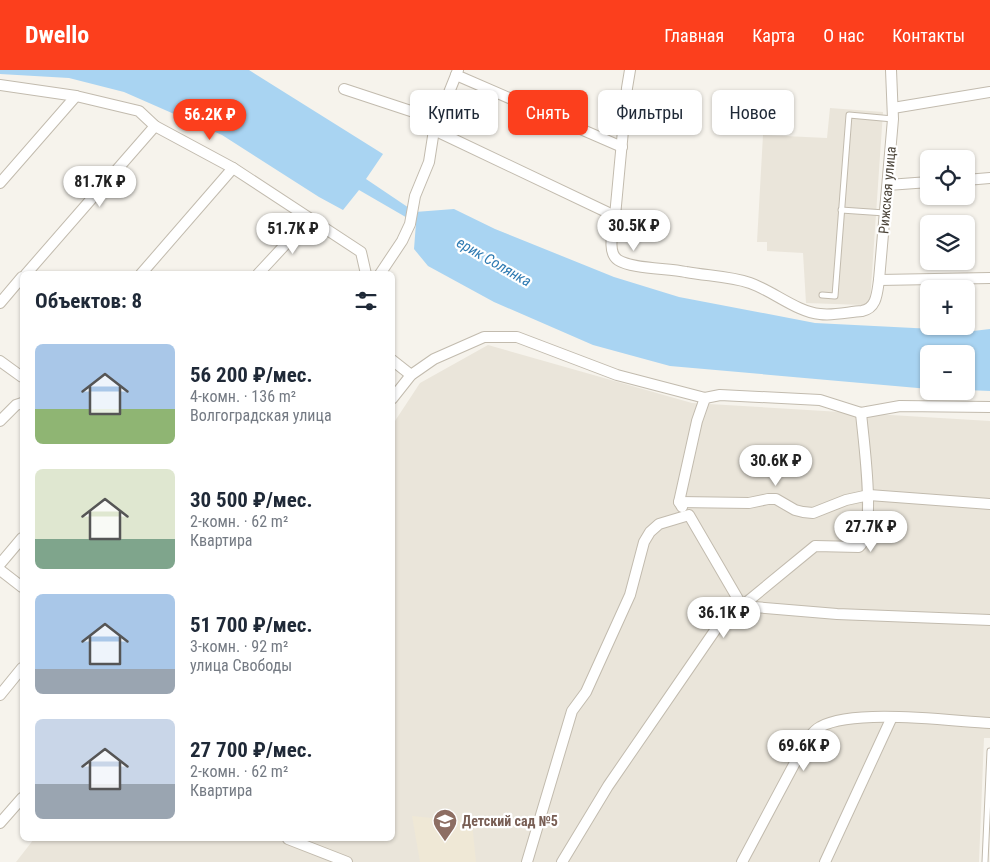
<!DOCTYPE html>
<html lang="ru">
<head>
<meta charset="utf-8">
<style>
	body { margin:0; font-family:"Roboto Condensed",sans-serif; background:#f2f2f3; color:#1f2937; height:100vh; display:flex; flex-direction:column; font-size:19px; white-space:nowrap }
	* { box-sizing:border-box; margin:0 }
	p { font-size:16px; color:#747a83 }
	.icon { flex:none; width:28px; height:28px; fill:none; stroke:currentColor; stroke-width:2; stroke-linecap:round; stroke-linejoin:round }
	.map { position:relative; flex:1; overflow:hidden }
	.panel { position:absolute; left:20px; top:201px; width:375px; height:570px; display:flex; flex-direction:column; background:#fff; border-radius:8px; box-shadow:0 1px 4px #0004 }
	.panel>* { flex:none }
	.hud { position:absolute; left:410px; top:20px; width:475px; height:45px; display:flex; gap:10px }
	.buttons { position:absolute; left:920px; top:80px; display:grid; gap:10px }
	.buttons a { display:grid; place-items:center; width:55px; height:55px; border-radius:8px; background:#fff; box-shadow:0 1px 4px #0004; font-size:25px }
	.price { position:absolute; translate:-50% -42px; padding:0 11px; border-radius:18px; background:#fff; color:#222; font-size:16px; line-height:32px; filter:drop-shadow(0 1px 2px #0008) }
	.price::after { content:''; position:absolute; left:50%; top:30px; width:15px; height:11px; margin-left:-8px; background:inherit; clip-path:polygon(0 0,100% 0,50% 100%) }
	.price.selected { background:#fc3f1d; color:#fff }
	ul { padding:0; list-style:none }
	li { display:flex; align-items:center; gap:15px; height:125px; padding:0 15px }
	li span { display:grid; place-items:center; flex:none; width:140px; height:100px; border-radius:8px; color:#555 }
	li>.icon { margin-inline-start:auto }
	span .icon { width:60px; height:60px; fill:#fffc; stroke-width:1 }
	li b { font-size:21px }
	h2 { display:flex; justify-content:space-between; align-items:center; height:60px; padding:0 15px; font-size:21px }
	.pill { padding:0 18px; border-radius:8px; background:#fff; box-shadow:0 1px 4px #0004; font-size:18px; line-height:45px }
	.pill.selected { background:#fc3f1d; color:#fff }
	header { display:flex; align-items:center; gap:30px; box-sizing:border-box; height:70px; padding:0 25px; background:#fc3f1d; color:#fff }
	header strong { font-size:24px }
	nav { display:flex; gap:28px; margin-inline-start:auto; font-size:18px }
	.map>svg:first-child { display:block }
	.residential { fill:#eae5da }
	.education { fill:#efe8d6 }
	.water { fill:#a9d4f2 }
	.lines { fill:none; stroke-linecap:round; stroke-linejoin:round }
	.lane-casing { stroke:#c2bbae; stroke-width:7 }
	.street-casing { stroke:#c2bbae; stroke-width:12 }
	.lane { stroke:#fff; stroke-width:5 }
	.street { stroke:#fff; stroke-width:10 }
	.labels { text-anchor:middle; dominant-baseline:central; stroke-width:4.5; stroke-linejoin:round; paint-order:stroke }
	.street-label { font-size:14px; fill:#4b4439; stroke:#fff }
	.education-label { font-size:14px; font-weight:bold; fill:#785e54; stroke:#fff; text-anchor:start }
	.water-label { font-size:15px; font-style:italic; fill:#2e7ab2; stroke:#fff }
</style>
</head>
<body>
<header>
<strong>Dwello</strong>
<nav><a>Главная</a><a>Карта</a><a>О нас</a><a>Контакты</a></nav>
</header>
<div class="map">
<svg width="990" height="792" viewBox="0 0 990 792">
	<rect width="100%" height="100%" fill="#f6f3ec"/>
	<g class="residential">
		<path d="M830 38 883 42 870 232 863 235 806 233 803 183 767 181V172H757L763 65 827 68Z"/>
		<path d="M488 275 692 333 990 351V668H984L979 792H16L34 769H392L393 354 420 313Z"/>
	</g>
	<path class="education" d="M412 746 472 752 476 792H420Z"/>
	<path class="water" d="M0 0H249L383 84 366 109 415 142 454 139 495 159 614 207 679 227 815 253 973 261 990 259V321L966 320V284H929V319L670 296 593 275 494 232 428 196 414 179 416 153 359 120 343 140 319 127 222 65 124 22 69 8 0 4Z"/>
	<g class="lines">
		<defs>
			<g id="lane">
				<path d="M841 140 885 143"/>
				<path d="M822 225 835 226 849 45 893 49"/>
				<path d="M985 792 990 681"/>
			</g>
			<g id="street">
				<path d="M456 5 622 77"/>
				<path d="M0 15 76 26 139 41 155 56 233 98 361 182 366 204"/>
				<path d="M344 19 438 50"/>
				<path d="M893 38 990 22"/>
				<path d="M434 60 615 146C614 158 606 182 618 190 632 199 668 198 686 202 707 206 729 206 750 213 773 221 797 242 820 244 833 246 848 242 862 241 877 238 877 223 879 210L893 49 891 0"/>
				<path d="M966 110 990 108"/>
				<path d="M0 113 76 26"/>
				<path d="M888 115 929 112"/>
				<path d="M615 146 627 18 630 0"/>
				<path d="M26 204 155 56"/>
				<path d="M141 204 233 98"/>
				<path d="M258 204 309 149"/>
				<path d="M380 204 402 171 410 154 415 126 429 92 434 60 458 0"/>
				<path d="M879 210 990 208"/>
				<path d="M0 233 22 207"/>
				<path d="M392 290 411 305"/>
				<path d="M0 291 22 307"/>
				<path d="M392 329 411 305 434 289 484 267H517L617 305 705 328 720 325 820 330 861 343 900 336 990 337"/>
				<path d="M0 351 16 335 22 333"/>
				<path d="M679 432 749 433 768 429H776L795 440 803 442 813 443 846 430 869 425 990 434"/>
				<path d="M682 437 679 432 697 351 705 328"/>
				<path d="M0 494 22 468"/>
				<path d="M0 500 22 517"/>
				<path d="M0 625 22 598"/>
				<path d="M0 753 22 728"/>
				<path d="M288 769 347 792"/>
				<path d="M527 792 572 641 586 622 630 525 644 472 650 462 659 454 689 445 742 536 815 476 859 477C877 462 863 367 861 343"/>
				<path d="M562 792 608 716 718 556 742 536 837 544 990 550"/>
				<path d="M742 792 807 670C811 665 814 660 820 657 854 638 950 651 990 653"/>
				<path d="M825 792 892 647"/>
			</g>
		</defs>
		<use href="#lane" class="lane-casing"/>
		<use href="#street" class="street-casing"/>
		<use href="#lane" class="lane"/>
		<use href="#street" class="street"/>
	</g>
	<defs>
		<symbol id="school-pin" viewBox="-11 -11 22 30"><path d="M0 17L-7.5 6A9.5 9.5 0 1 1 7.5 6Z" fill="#8d6e63" stroke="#fff"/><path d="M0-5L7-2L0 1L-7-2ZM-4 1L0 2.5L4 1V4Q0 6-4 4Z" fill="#fff"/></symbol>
	</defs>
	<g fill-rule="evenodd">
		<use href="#school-pin" x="431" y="737" width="28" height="38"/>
	</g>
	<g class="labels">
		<g class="street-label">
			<text transform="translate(887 120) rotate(-85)">Рижская улица</text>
		</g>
		<g class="education-label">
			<text x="462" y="751">Детский сад №5</text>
		</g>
		<g class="water-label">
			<text transform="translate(494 192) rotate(30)">ерик Солянка</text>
		</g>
	</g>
</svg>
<div class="buttons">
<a><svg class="icon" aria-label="locate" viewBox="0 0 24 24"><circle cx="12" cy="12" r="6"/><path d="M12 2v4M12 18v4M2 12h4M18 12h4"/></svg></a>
<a><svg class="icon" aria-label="layers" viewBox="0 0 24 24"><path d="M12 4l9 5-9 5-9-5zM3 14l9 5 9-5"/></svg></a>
<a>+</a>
<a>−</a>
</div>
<b class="price selected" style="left:210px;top:71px">56.2K ₽</b>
<b class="price" style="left:100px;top:138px">81.7K ₽</b>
<b class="price" style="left:634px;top:182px">30.5K ₽</b>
<b class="price" style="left:293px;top:185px">51.7K ₽</b>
<b class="price" style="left:776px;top:417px">30.6K ₽</b>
<b class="price" style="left:871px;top:483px">27.7K ₽</b>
<b class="price" style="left:724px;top:569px">36.1K ₽</b>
<b class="price" style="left:804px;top:702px">69.6K ₽</b>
<div class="hud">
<a class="pill">Купить</a>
<a class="pill selected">Снять</a>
<a class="pill">Фильтры</a>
<a class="pill">Новое</a>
</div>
<section class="panel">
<h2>Объектов: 8<svg class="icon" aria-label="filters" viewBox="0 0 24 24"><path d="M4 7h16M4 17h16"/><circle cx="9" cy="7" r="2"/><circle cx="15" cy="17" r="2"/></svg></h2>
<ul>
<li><span style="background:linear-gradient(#a9c7e8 65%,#8fb573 0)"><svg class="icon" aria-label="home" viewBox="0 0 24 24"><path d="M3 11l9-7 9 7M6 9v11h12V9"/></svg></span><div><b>56 200 ₽/мес.</b><p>4-комн. · 136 m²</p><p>Волгоградская улица</p></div></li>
<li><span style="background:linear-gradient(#dfe7d0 70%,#7fa58c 0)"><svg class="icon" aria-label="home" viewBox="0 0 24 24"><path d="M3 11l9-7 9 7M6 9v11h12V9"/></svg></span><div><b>30 500 ₽/мес.</b><p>2-комн. · 62 m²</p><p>Квартира</p></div></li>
<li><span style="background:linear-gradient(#a9c7e8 75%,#9aa5b1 0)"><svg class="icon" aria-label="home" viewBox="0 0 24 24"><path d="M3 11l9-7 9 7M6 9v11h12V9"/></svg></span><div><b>51 700 ₽/мес.</b><p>3-комн. · 92 m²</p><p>улица Свободы</p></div></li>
<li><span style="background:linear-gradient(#c9d6e8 65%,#9aa5b1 0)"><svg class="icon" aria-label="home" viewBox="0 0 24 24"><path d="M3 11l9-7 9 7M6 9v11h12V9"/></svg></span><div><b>27 700 ₽/мес.</b><p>2-комн. · 62 m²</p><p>Квартира</p></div></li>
</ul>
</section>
</div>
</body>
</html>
